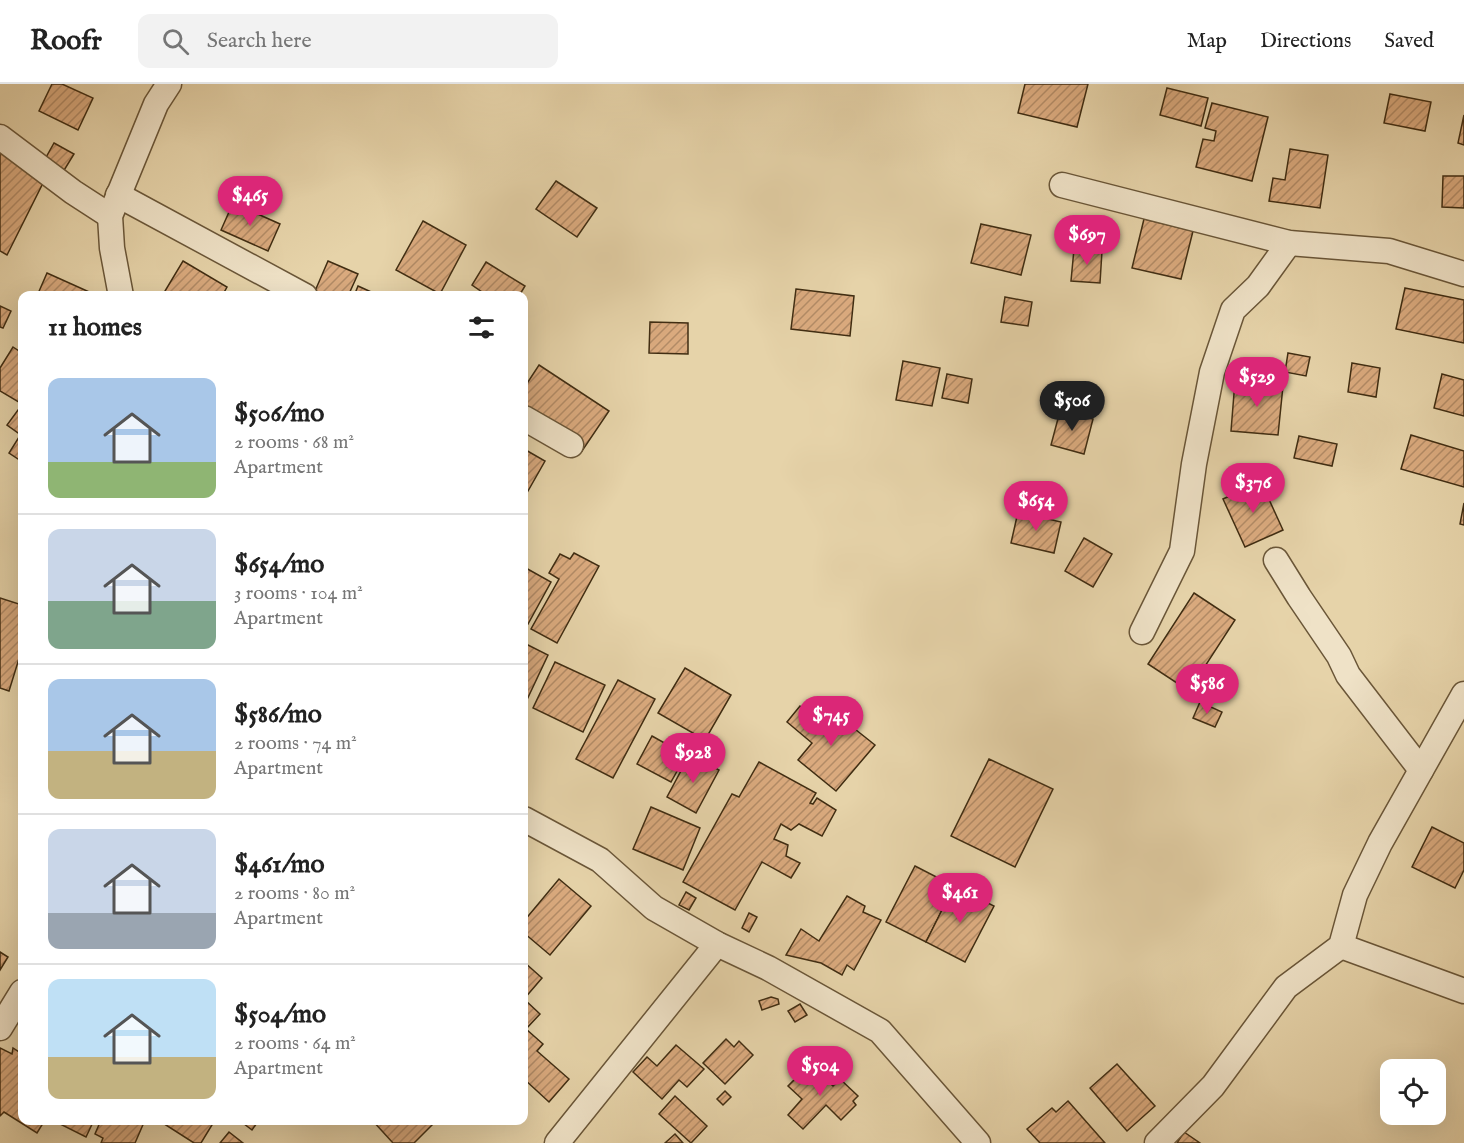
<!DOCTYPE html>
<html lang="en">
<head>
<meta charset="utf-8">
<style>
	body { margin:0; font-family:"IM FELL English",serif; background:#f2f2f2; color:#222; height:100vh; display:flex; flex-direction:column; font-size:22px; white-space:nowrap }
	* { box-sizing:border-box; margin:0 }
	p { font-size:20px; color:#767676 }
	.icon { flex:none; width:33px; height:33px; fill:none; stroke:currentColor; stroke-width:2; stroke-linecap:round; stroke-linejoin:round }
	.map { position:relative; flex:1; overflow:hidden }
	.drawer { position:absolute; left:18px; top:207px; width:510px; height:834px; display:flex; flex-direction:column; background:#fff; border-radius:12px; box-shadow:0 6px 24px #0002 }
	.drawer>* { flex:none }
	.controls { position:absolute; left:1380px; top:975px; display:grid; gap:12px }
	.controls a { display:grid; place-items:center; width:66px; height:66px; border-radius:12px; background:#fff; box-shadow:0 6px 24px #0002; font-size:30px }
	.price { position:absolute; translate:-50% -51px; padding:0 14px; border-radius:21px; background:#db2777; color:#fff; font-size:20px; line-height:39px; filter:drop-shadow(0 2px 3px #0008) }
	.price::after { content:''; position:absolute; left:50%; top:36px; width:18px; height:14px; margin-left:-9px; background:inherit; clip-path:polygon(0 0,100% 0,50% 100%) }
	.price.on { background:#222; color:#fff }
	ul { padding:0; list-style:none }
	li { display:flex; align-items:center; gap:18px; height:150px; padding:0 30px }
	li+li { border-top:2px solid #e0e0e0 }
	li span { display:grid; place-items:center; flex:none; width:168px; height:120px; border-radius:12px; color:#555 }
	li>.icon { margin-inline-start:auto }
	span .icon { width:72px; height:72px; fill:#fffc; stroke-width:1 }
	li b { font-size:26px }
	h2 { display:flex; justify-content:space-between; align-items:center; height:72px; padding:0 30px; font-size:26px }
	header { display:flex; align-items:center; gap:36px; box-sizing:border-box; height:84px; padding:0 30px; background:#fff; border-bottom:2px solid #e0e0e0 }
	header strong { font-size:28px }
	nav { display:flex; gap:33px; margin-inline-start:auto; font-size:21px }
	.search { width:420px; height:54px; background:#f2f2f2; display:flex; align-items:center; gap:15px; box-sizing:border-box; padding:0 21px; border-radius:12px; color:#767676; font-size:22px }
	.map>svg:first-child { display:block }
	.building { fill:url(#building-hatch); stroke:#402d12; stroke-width:1.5 }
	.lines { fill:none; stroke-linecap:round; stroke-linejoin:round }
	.street-casing { stroke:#6a5638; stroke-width:27 }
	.street { stroke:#efe2c7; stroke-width:24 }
</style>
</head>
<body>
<header>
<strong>Roofr</strong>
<div class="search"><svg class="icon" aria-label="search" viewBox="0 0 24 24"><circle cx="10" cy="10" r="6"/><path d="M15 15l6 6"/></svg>Search here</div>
<nav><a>Map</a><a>Directions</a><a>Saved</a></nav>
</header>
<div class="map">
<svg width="1464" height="1059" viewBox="0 0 1464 1059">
	<defs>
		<pattern id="building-hatch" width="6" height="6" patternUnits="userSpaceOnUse" patternTransform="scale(1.5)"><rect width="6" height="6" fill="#daaa7e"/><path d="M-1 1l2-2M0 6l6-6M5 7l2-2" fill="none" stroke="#b28b66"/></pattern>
	</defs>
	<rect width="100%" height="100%" fill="#e6d3a9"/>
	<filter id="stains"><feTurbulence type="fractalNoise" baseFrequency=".00333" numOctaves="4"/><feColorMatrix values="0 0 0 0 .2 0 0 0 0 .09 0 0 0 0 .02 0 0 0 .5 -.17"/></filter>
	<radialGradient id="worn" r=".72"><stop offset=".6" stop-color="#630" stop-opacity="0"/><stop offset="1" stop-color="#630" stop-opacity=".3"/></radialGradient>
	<g class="building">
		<path d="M52 0H62L93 14 78 46 39 27Z"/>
		<path d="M1025 0H1088L1077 43 1018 29Z"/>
		<path d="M1167 4 1208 14 1201 42 1160 31Z"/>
		<path d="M1390 10 1431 18 1425 47 1384 39Z"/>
		<path d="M1212 19 1268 33 1252 97 1196 83 1203 55 1214 57 1216 47 1205 44Z"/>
		<path d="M1464 31V61L1458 59Z"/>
		<path d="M54 59 74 70 63 88 44 77Z"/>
		<path d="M1290 65 1328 71 1320 124 1269 117 1273 94 1285 96Z"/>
		<path d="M0 67 47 91 7 171 0 167Z"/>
		<path d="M1443 92H1464V124L1442 123Z"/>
		<path d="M556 97 597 124 577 153 536 125Z"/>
		<path d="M233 119 280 140 268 167 221 146Z"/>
		<path d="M1144 135 1193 147 1181 195 1132 184Z"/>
		<path d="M423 137 466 161 440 210 396 186Z"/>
		<path d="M981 140 1031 151 1021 191 971 179Z"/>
		<path d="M1074 165 1102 167 1100 199 1071 197Z"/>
		<path d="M183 177 227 203 222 212H162Z"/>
		<path d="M328 177 358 190 348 212H326L315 207Z"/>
		<path d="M486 178 525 202 519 212H488L472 201Z"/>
		<path d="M47 189 96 211V212H37Z"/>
		<path d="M358 202 380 212H354Z"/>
		<path d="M1405 204 1464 216V259L1396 245Z"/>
		<path d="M796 205 854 212 850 252 791 245Z"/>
		<path d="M1005 213 1032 218 1028 242 1001 238Z"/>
		<path d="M0 222 11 227 3 244 0 243Z"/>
		<path d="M650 238 688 239V270L649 269Z"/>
		<path d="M13 263 22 269V320L0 307V284Z"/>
		<path d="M1288 269 1310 273 1306 292 1285 288Z"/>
		<path d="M903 277 940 284 932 322 896 316Z"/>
		<path d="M1352 279 1380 284 1376 313 1348 308Z"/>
		<path d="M539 281 609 327 582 367 524 328V304Z"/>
		<path d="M947 290 972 295 968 319 942 314Z"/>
		<path d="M1442 290 1464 296V332L1434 324Z"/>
		<path d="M1235 297 1283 302 1278 351 1231 347Z"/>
		<path d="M18 326 22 329V348L21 351 7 341Z"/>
		<path d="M1060 327 1093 335 1084 370 1051 361Z"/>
		<path d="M1411 351 1464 367V403L1401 385Z"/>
		<path d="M1299 352 1337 360 1332 382 1294 374Z"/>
		<path d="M19 353 22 355 21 377 9 369Z"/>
		<path d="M524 365 545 377 524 414Z"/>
		<path d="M1261 398 1283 446 1245 463 1223 415Z"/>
		<path d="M1464 419V441L1460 440Z"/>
		<path d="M1018 428 1061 438 1054 469 1011 459Z"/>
		<path d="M1084 454 1112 470 1093 503 1065 487Z"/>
		<path d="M574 469 599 482 557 559 531 545 559 495 549 489 560 470 570 475Z"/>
		<path d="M524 483 551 498 528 540 524 538Z"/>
		<path d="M1194 509 1235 536 1189 607 1148 580Z"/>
		<path d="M0 514 22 521V565L9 607 0 604Z"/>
		<path d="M524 559 548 571 524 622Z"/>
		<path d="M555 578 605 601 583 648 533 624Z"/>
		<path d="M685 584 731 611 705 656 658 629Z"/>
		<path d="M618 596 655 615 613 694 576 675Z"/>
		<path d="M1200 618 1222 628 1215 643 1193 634Z"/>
		<path d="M800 622 826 643 836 630 875 661 836 707 798 676 812 659 787 638Z"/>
		<path d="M652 652 686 671 671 698 637 680Z"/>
		<path d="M690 670 719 686 696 729 667 713Z"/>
		<path d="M989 675 1053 705 1015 783 951 752Z"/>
		<path d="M759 678 816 709 810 719 813 720 817 714 836 726 822 752 799 740 791 746 781 740 774 755 788 761 786 772 800 779 791 794 762 778 735 826 683 798 732 710 739 713Z"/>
		<path d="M651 723 700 744 683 786 633 765Z"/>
		<path d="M1432 743 1464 759V786L1455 804 1412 783Z"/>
		<path d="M915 782 954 802 926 858 886 838Z"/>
		<path d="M559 795 591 822 550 871 524 849V837Z"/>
		<path d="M954 802 994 822 965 878 926 858Z"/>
		<path d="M686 808 696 814 689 826 679 821Z"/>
		<path d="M847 812 865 822 863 828 881 836 854 886 847 881 842 891 821 879 786 871 801 845 819 857Z"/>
		<path d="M749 829 757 833 749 848 742 844Z"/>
		<path d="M0 868 8 873 0 886Z"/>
		<path d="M524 878 542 894 524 915Z"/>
		<path d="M771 913 778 915 779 920 762 926 759 917Z"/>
		<path d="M524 915 540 930 526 945 543 960 537 967 569 995 549 1018 524 995Z"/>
		<path d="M800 920 807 931 795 938 788 927Z"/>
		<path d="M726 955 734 963 739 957 753 971 725 1000 703 979Z"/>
		<path d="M676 961 704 985 687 1003 679 996 662 1015 633 988 647 973 657 982Z"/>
		<path d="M0 964 12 970 13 964 22 970V1036H45L37 1049 4 1028 0 1032Z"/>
		<path d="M810 980 833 1002 840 995 858 1012 853 1017 856 1021 841 1036 826 1021 803 1045 788 1031 802 1015 788 1002Z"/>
		<path d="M1117 980 1155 1022 1127 1047 1090 1004Z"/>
		<path d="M725 1007 731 1013 723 1021 717 1015Z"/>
		<path d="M675 1012 707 1042 691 1059 659 1030Z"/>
		<path d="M1068 1017 1105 1059H1040L1027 1045 1052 1024 1056 1028Z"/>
		<path d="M57 1036H94L86 1053 56 1038Z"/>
		<path d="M101 1036H145L135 1059H101L103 1054 95 1050Z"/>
		<path d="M158 1036H215L201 1059H194Z"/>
		<path d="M239 1036H259L252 1046Z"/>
		<path d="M372 1036H437L414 1059H393Z"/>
		<path d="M229 1048 243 1059H220Z"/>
		<path d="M1184 1048 1200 1059H1177Z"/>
		<path d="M675 1050 683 1059H665Z"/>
	</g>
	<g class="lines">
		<defs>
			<g id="street">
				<path d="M0 53 73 108 110 132"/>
				<path d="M1062 101 1289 159 1389 167 1464 190"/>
				<path d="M118 111 305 212"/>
				<path d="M121 212 112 164 110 132 156 20 169 0"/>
				<path d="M524 334 571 361"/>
				<path d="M1276 476 1299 513 1339 572 1348 591 1421 686"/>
				<path d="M1142 548 1182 467 1194 380 1212 288 1233 226 1258 202 1289 159"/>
				<path d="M524 735 600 776 654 824 717 860 768 884 880 947 978 1059"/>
				<path d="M1341 862 1464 907"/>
				<path d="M0 944 22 908"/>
				<path d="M557 1059 717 860"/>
				<path d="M1157 1059 1213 1002 1286 903 1341 862 1355 811 1380 759 1464 610"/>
			</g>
		</defs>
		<use href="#street" class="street-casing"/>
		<use href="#street" class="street"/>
	</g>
	<rect width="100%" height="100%" filter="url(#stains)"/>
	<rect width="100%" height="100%" fill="url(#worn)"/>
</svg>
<div class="controls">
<a><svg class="icon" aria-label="locate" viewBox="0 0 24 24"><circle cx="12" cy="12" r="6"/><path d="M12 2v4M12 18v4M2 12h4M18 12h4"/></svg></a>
</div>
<b class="price" style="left:250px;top:143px">$465</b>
<b class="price" style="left:1087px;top:182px">$697</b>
<b class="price" style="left:1257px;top:324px">$529</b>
<b class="price on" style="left:1072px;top:348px">$506</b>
<b class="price" style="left:1253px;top:430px">$376</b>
<b class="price" style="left:1036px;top:448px">$654</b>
<b class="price" style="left:1207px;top:631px">$586</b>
<b class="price" style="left:831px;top:663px">$745</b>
<b class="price" style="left:693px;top:700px">$928</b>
<b class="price" style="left:960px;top:840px">$461</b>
<b class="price" style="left:820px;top:1013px">$504</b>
<section class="drawer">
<h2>11 homes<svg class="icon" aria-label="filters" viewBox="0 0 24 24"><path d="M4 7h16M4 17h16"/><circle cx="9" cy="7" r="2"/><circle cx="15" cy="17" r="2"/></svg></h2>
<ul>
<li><span style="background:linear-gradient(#a9c7e8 70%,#8fb573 0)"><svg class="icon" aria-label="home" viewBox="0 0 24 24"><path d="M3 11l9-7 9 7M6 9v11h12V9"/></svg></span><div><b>$506/mo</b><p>2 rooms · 68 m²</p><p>Apartment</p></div></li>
<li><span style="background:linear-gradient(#c9d6e8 60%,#7fa58c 0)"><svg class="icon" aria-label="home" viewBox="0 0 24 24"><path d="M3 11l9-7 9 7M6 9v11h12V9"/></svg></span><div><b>$654/mo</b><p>3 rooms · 104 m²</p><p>Apartment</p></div></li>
<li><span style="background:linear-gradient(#a9c7e8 60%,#c2b280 0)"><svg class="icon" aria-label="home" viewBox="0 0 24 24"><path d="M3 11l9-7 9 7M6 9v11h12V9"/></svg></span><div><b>$586/mo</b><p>2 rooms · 74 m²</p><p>Apartment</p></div></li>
<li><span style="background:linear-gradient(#c9d6e8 70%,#9aa5b1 0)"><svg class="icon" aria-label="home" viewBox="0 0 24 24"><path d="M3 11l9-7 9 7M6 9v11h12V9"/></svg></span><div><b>$461/mo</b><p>2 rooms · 80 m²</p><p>Apartment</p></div></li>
<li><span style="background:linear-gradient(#bfe0f5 65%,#c2b280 0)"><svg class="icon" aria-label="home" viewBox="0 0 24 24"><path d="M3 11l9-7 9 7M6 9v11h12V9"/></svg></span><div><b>$504/mo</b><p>2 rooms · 64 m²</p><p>Apartment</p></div></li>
</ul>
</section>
</div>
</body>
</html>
